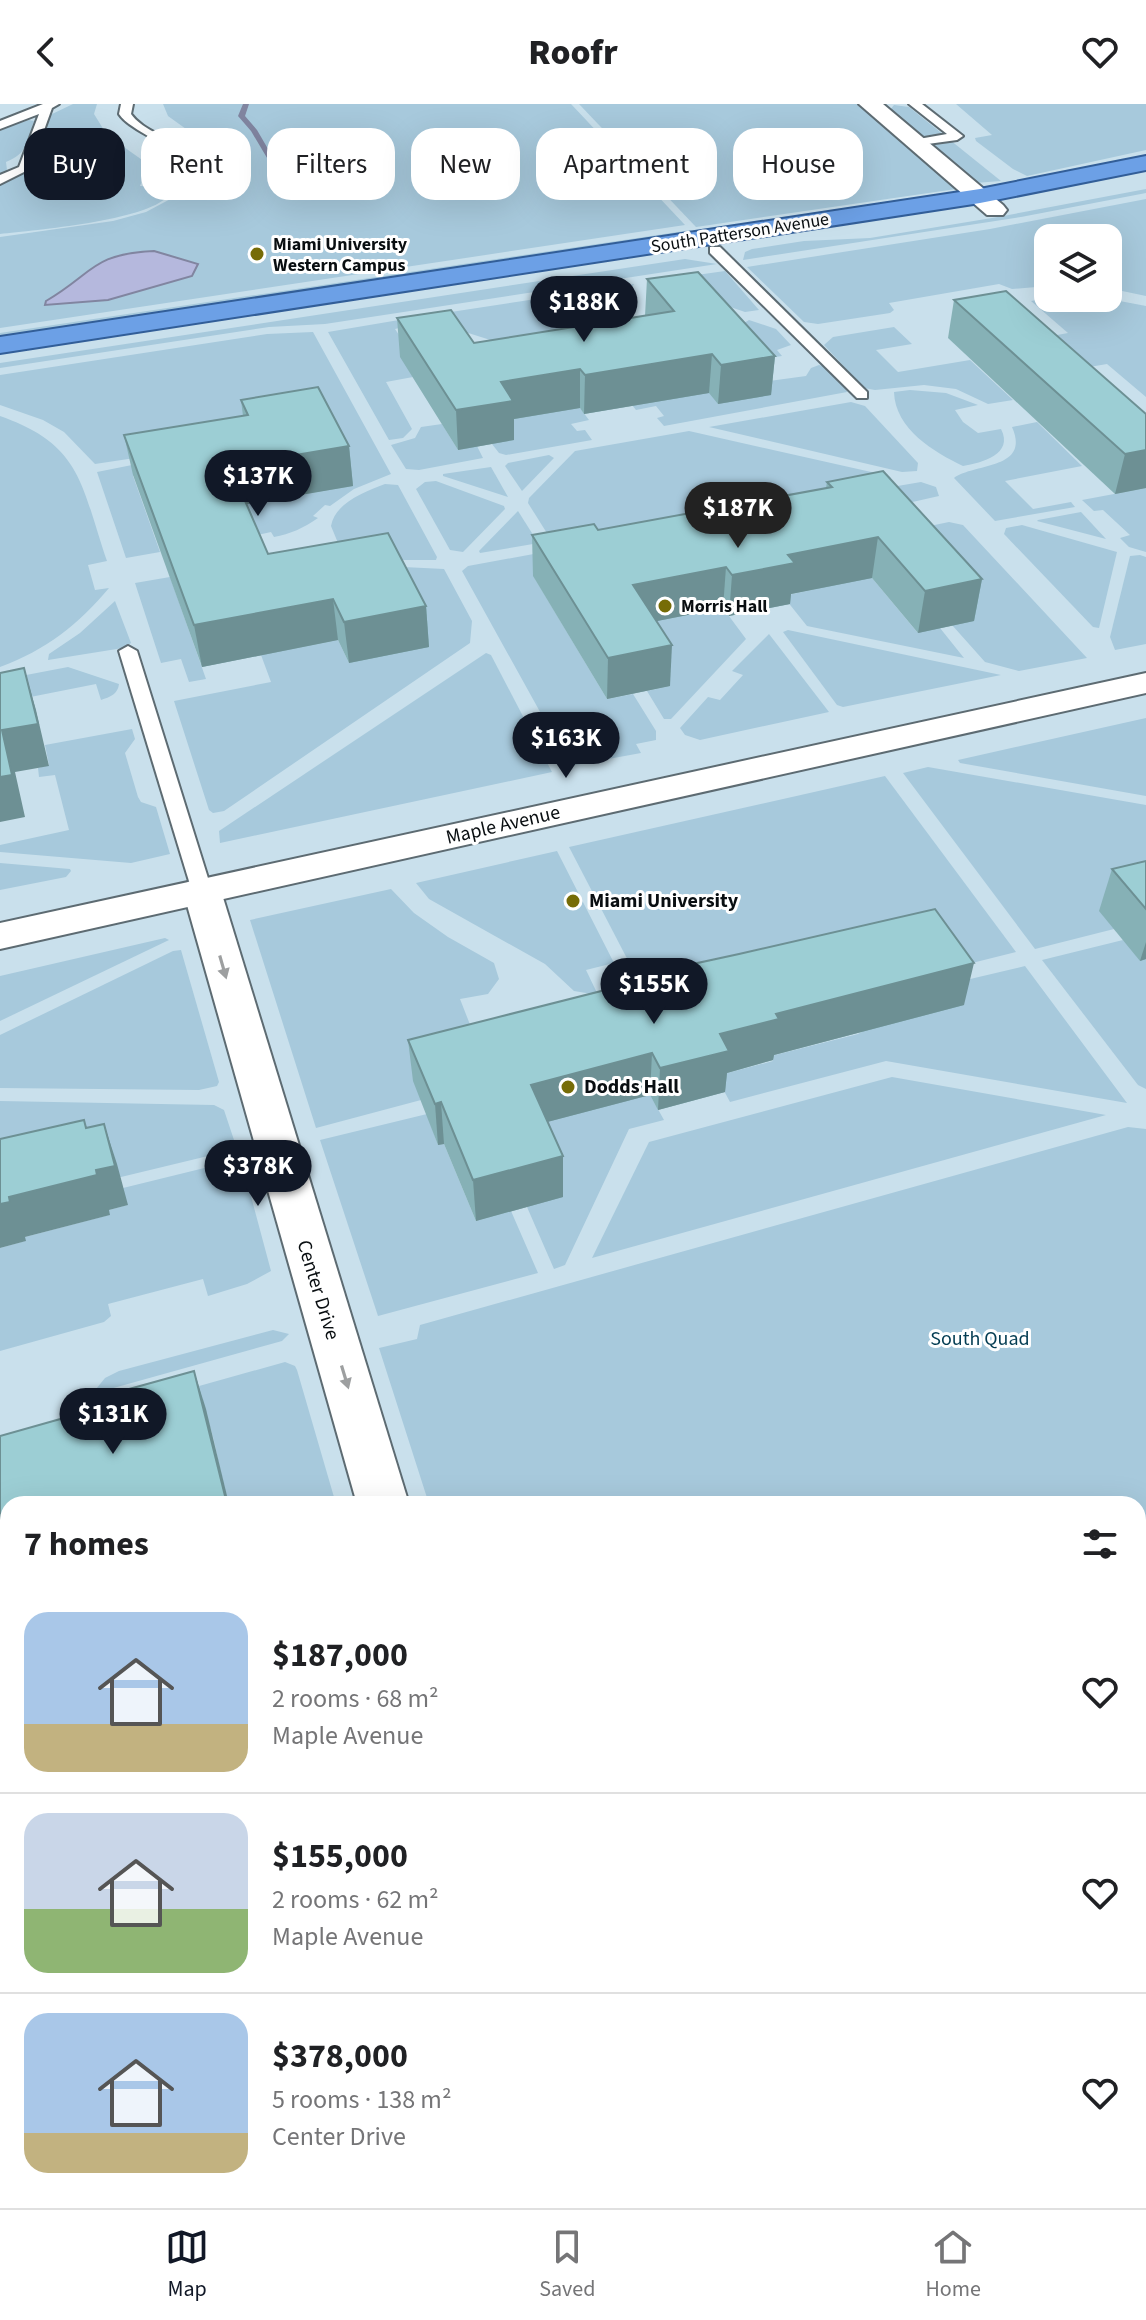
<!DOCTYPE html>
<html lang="en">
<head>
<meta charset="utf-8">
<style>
	body { margin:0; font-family:"Source Sans 3",sans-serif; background:#f2f2f2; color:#202124; height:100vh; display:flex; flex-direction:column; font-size:30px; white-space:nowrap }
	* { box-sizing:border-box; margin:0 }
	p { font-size:26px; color:#757577 }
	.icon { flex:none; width:44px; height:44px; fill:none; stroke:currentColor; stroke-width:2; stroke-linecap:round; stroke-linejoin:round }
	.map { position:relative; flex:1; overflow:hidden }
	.drawer { position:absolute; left:0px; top:1392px; width:1146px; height:712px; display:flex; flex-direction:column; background:#fff; border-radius:24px 24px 0 0; box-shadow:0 8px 32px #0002 }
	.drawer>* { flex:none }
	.top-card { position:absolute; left:24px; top:24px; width:1098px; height:72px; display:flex; gap:16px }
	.buttons { position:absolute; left:1034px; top:120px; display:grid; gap:16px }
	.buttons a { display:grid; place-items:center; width:88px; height:88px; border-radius:16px; background:#fff; box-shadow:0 8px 32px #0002; font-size:40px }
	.price { position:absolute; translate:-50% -68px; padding:0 18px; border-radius:28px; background:#111827; color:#fff; font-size:26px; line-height:52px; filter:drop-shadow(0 2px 4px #0008) }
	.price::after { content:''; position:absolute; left:50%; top:48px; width:24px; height:18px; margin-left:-12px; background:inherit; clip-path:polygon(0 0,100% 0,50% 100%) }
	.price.active { background:#222; color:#fff }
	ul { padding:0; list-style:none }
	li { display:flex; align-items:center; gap:24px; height:200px; padding:0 24px }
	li+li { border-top:2px solid #e0e0e0 }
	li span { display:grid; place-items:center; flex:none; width:224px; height:160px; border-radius:24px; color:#555 }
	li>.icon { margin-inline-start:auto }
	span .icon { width:96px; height:96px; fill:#fffc; stroke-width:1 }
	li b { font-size:34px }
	h2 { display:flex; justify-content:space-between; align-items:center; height:96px; padding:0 24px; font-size:34px }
	.tag { padding:0 28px; border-radius:24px; background:#fff; box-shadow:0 8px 32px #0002; font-size:28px; line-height:72px }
	.tag.active { background:#111827; color:#fff }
	header { display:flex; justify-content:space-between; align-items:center; height:104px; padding:0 24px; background:#fff; font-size:36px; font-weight:800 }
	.tab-bar { display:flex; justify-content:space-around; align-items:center; height:112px; border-top:2px solid #e0e0e0; background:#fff; font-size:22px; color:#757577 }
	.tab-bar a { display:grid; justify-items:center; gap:4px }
	.tab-bar .active { color:#111827 }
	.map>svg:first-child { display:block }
	.built { fill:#c9e0ec; fill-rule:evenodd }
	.green { fill:#a7c9dc }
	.water { fill:#b5b8dd; stroke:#8185a0; stroke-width:2 }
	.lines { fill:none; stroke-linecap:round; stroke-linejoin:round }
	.stream { fill:#8185a0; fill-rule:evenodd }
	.service-casing { stroke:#5d6b72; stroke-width:4 }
	.minor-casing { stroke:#5d6b72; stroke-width:4 }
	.tertiary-casing { stroke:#5d6b72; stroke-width:4 }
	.trunk-casing { stroke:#325e98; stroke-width:4 }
	.service { fill:#fff; fill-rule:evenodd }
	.minor { fill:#fff; fill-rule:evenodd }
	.tertiary { fill:#fff; fill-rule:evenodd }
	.trunk { fill:#6ca0e6; fill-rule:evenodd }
	.wall { fill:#86b1b6 }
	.shaded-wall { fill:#6d9094 }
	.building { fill:#9cced4; stroke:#6d9094; stroke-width:2 }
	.oneway { fill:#9d9fa0 }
	.poi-dot { fill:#766c07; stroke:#fff; stroke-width:3 }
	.labels { text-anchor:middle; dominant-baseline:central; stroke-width:6; stroke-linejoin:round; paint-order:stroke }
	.far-street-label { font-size:18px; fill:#090e11; stroke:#fff }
	.far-poi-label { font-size:18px; font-weight:bold; fill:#090e11; stroke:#fff; text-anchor:start }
	.street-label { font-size:20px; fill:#090e11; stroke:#fff }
	.poi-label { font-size:20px; font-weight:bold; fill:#090e11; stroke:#fff; text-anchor:start }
	.park-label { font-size:20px; fill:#033c52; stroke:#fff }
</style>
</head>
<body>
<header><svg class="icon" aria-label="back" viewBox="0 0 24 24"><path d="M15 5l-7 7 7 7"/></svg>Roofr<svg class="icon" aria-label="heart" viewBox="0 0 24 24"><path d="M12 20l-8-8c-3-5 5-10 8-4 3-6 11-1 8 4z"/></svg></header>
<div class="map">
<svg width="1146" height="2104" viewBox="0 0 1146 2104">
	<rect width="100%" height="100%" fill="#dbeaf2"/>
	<path class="built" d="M0 0H1146V2104H0ZM1048 134H1108V194H1048ZM8 1400H1138V2096H8Z"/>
	<g class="green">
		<path d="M73 0H97L94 10 107 31 145 58 147 63 140 82 168 83V92C146 117 35 126 0 130V79C43 69 35 45 50 11Z"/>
		<path d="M163 0H571L685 121 0 224V133L113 117 146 108 176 92 190 95 208 86H218L222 71 218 48 168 12Z"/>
		<path d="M579 0H860L956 85 696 123Z"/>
		<path d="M956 0H1146V46L1027 72 1013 65 976 37 975 34 992 31Z"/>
		<path d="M894 1 909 3 1001 77 975 79 890 6Z"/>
		<path d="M29 16 34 17C27 38 28 49 6 58L7 66 0 71V25Z"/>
		<path d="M1146 85V89L1021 113 743 156 745 148 752 145 804 137 870 134 998 113Z"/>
		<path d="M1146 95V192L1108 184V134H1048V182L1012 185 999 180 889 199 894 206 890 209 818 220 804 218 747 163 990 125Z"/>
		<path d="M691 126 695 130 0 234V229Z"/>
		<path d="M685 155 717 160 325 220 269 223 0 264V259Z"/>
		<path d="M725 167 759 206 745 208 654 177Z"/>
		<path d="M634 180 590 248 550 255 418 213Z"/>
		<path d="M1048 194H1104L1146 202V293L1107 260 1048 270 1041 234 1068 229 1031 197Z"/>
		<path d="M399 216 403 223 395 225 405 240 401 253 413 273 386 278 412 325 403 334 389 336 328 228Z"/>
		<path d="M749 216 776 225 791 241 777 246 782 252 743 258 744 219Z"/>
		<path d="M894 223 912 240 876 246 898 268 970 256 1013 296 988 300 956 285 924 281 875 286 864 284 824 241 833 233Z"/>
		<path d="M313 228 391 370 354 385 330 402 325 401 313 412 318 414C304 424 290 430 274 433L271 428 248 433 233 395 273 388 277 395 352 382 168 349 95 360 64 328 43 316 0 301V271L267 230Z"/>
		<path d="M819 261C830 263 846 278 847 288L664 322 657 314 664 312 656 302 636 306 628 296 806 272 811 264Z"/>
		<path d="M910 286 946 289 978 301 955 306 963 318 978 329 1001 325C1014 350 982 359 963 362 934 348 895 325 894 288Z"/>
		<path d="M851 298 865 302 918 359 917 367 902 368 709 323Z"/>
		<path d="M580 304 589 316 571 320 577 327 585 326 592 336 506 351 499 349 492 340 500 314Z"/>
		<path d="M0 312C83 341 81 382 107 457L88 461 95 486 109 484C78 521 46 546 0 563Z"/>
		<path d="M1037 318 1082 362 1005 377 1033 405 1071 398 1075 403 995 417 954 374C974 359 1031 366 1012 323Z"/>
		<path d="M442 320 458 346 477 342 483 354 419 366 406 365 391 341 415 334 421 323Z"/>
		<path d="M689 327 889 372 891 374 558 436 550 434 528 399 529 394 575 347Z"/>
		<path d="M549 351 554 354 522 387 505 362 508 359Z"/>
		<path d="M167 354 133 372 160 448 126 454 97 368Z"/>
		<path d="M491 363 508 393 443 372V370Z"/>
		<path d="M436 377 504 402 505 405 463 448 450 446 416 385 425 378Z"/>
		<path d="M921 378 936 383 939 392 877 406 845 391Z"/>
		<path d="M385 380 398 381 437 453 436 456H395L338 439 331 422C335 399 364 388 385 380Z"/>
		<path d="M1146 384V448L1129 443 1120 434 1130 431 1103 406 1094 407 1082 396Z"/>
		<path d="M518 407 537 437 533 440 480 449 479 447Z"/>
		<path d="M1081 408 1106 435 1037 417 1038 416Z"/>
		<path d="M949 418 963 421 1087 554 1019 567 985 558 952 521 974 516 896 429Z"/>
		<path d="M1022 421 1117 448 1099 524 1093 523 1004 430 1006 424Z"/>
		<path d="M539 449 534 473 607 595 633 590 656 627V636L636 640 641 649 570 662 462 467 468 462Z"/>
		<path d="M1140 451 1146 453V540L1115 546 1110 533 1130 452Z"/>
		<path d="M383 462 444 465 472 517 470 539 224 707 213 709 209 706 174 597 271 578 261 551 338 536 349 559Z"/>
		<path d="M867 468 917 528 940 524 964 554 807 522 783 492 816 485Z"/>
		<path d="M170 473 206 575 189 578 181 555 161 559 135 479Z"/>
		<path d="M115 497 131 539 123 544 48 556 49 550 80 529Z"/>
		<path d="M723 504 746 535 671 615H664L647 587 670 582 628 516 686 511Z"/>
		<path d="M788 526 1001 571 843 603 837 601 783 528Z"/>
		<path d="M769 530 829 608 700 636 685 631 680 624 708 593 720 596 743 571 732 567Z"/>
		<path d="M486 549 491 551 552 668 220 739 219 727Z"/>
		<path d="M68 563 119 580C118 590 110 593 101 596L96 580 0 599V576Z"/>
		<path d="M1146 614V692L960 659 958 656Z"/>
		<path d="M132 625 135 635 125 649 138 693 141 698 156 703 170 750 131 759 0 748V741L69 726 55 671 39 673 38 664 49 661 45 641Z"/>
		<path d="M928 663 1146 701V795L1114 825 1035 845 903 669Z"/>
		<path d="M885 672 1016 848 940 867 646 891 569 743Z"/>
		<path d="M557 747 614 859 586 866 598 891 574 887 545 860 429 795 416 779Z"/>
		<path d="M0 759 70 765 71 767 66 773 0 786Z"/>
		<path d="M391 785 414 809 448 833 494 859 499 875 488 890 460 895 485 959 421 996 316 1024 250 816Z"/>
		<path d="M165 834 169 836 0 917V872Z"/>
		<path d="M1123 836 1146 855V985L1138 981 1042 856Z"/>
		<path d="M181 846 219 978 217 982 199 986 0 984V931L173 847Z"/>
		<path d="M1025 862 1127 999 886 957 730 998 716 972 773 957 771 952 858 930 949 880Z"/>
		<path d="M892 973 1106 1011 592 1154 649 1038Z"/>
		<path d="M650 991 664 1016 629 1025 565 1161 554 1165 527 1103 530 1018Z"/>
		<path d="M0 997 214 1001 224 1006 237 1045 121 1073 0 1076Z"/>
		<path d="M427 1010 438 1041 444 1040 476 1117 511 1107 538 1169 378 1212 320 1036Z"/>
		<path d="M1128 1023 1146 1025V1771L1138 1774V1400H429L379 1244 417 1235 420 1221Z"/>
		<path d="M241 1055 271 1167 247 1180 208 1192 203 1175 108 1200 111 1212 104 1218 0 1247V1144L25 1137V1133L109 1111V1106L127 1101 123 1084Z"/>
		<path d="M273 1226 289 1230 282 1237 92 1290 105 1274 119 1267Z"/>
		<path d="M285 1258 295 1262 297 1266 336 1400H224C219 1359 215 1319 192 1284Z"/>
		<path d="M1138 1873 1146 1888V2012L1138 2009Z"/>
		<path d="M1138 2040 1146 2044V2104H1004L1001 2096H1138Z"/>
		<path d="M32 2096H106L107 2104H33Z"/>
		<path d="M126 2096H287L265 2104H127Z"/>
		<path d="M383 2096H534L537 2104H362Z"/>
		<path d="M667 2096H858L861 2104H670Z"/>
	</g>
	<path class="water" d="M154 147 198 160 192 172 108 196 45 201 46 197C94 169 91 150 154 147Z"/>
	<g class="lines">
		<path class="stream" d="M243 0H249L245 12 257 26 282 69H276L251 27 238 12Z"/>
		<defs>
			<g id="service">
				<path d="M43 0H59L52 4 30 65 0 80V71L19 63 39 10 0 25V17Z"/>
				<path d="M121 0H133L131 10C151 38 205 32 182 90L172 87C173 80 177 68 176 61 172 37 132 29 119 10Z"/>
				<path d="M909 0H922L963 32 957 36 913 42V36L947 30Z"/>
				<path d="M710 143H720L867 288V294H857L710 149Z"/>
				<path d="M128 542 137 547 212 787 209 792H195L192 787 119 547Z"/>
			</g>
			<g id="minor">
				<path d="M202 774 216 778 221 787 409 1400H357L183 787 188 778Z"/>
				<path d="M562 2096H628L630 2104H564Z"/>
			</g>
			<g id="tertiary">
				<path d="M859 0H883L1003 101 1007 106 1003 111H987Z"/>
				<path d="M1146 569V589L0 845V819Z"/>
			</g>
			<path id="trunk" d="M1146 52V66L980 99 0 249V233L980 85Z"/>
		</defs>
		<use href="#service" class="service-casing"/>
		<use href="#minor" class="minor-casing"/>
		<use href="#tertiary" class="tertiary-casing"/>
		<use href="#trunk" class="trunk-casing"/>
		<use href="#service" class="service"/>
		<use href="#minor" class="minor"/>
		<use href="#tertiary" class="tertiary"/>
		<use href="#trunk" class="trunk"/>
	</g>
	<g class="wall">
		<path d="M647 175 775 252 771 291 718 300 709 289 584 310 580 304 514 315V336L458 346 400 253 397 214 474 239 645 212Z"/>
		<path d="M954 196 1146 310V384L1115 390 948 234Z"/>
		<path d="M241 296 349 342 353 382 246 400 268 450 426 502 429 543 349 559 338 536 202 563 133 371 124 331 243 312Z"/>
		<path d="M827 378 982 475 974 517 918 529 872 474 791 490 790 500 729 512 723 504 657 517 670 582 607 595 533 472 532 431 598 426 826 384Z"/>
		<path d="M1146 757V855L1140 857 1099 807 1112 765Z"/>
		<path d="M688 861 964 901 774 951 773 956 727 969 725 988 658 1006 650 991 547 1018 563 1052V1093L476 1117 444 1040 438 1041 413 977 408 936 612 884V874Z"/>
		<path d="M858 2096H1027L1031 2104H861Z"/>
	</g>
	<g class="shaded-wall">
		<path d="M712 250 709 289 584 310 585 271Z"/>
		<path d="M775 252 771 291 718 300 721 261Z"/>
		<path d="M580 265V304L514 315V336L458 346 456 306 501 278Z"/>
		<path d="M349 342 353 382 236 402 230 362Z"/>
		<path d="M1146 346V384L1115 390 1125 350Z"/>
		<path d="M878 433 872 474 791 490 790 500 729 512 732 471 788 451Z"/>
		<path d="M726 463 723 504 632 522 633 481Z"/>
		<path d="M982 475 974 517 918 529 925 487Z"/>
		<path d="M333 495 338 536 202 563 194 521Z"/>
		<path d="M426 502 429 543 349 559 344 518Z"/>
		<path d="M672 541 670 582 607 595 608 554Z"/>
		<path d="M24 564 36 606 49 662 15 668 25 713 0 718V673L2 626Z"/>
		<path d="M1146 838V855L1140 857Z"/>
		<path d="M974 859 964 901 774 951 773 956 727 969 725 988 658 1006 660 964 720 930 776 910Z"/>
		<path d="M652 949 650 991 532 1022 531 981Z"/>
		<path d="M441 998 444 1040 438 1041 435 1000Z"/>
		<path d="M104 1020 117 1060 128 1101 109 1106 110 1111 25 1133 26 1137 0 1144V1100L9 1093 96 1066Z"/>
		<path d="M563 1052V1093L476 1117 473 1076Z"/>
		<path d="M194 1267 206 1305 229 1400H227Z"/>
		<path d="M8 1513V1552L1 1554 8 1614V1845L3 1840 0 1816V1515Z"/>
		<path d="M8 2018V2068L2 2020Z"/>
		<path d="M11 2096H32L33 2104H0V2100Z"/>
	</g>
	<g class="building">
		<path d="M698 168 775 252 721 261 712 250 585 271 580 265 556 269 501 278 513 297 456 306 397 214 451 206 474 239 674 207 647 175Z"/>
		<path d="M1006 187 1146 310V346L1125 350 954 196Z"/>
		<path d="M318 283 349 342 230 362 268 450 388 429 426 502 344 518 333 495 194 521 124 331 248 311 241 296Z"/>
		<path d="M883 367 982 475 925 487 878 433 788 451 795 459 732 471 726 463 633 481 672 541 608 554 532 431 594 420 598 426 832 383 827 378Z"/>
		<path d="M24 564 38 620 2 626 12 671 0 673V569Z"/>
		<path d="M1146 757V805L1112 765Z"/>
		<path d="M935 805 974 859 776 910 779 915 720 930 729 947 660 964 652 949 531 981 563 1052 473 1076 441 998 435 1000 408 936 617 883 612 874 685 856 688 861 739 850Z"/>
		<path d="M84 1016 86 1024 104 1020 115 1062 96 1066 97 1071 9 1093 10 1098 0 1100V1035Z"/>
		<path d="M194 1267 227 1400H8V1513L0 1515V1332L78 1310 75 1300Z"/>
		<path d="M0 1689 7 1748 0 1750Z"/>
		<path d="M0 1816 3 1840 8 1838V2018L2 2020 8 2068V2096H11L0 2100Z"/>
		<path d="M877 2096H1027L1031 2104H880Z"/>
	</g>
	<defs><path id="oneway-solid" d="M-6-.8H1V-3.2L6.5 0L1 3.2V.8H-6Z" transform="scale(2)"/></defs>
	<g class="oneway">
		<use href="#oneway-solid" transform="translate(223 863) rotate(74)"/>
		<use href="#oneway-solid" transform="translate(345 1273) rotate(73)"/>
	</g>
	<g class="poi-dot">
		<circle cx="257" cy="150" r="8"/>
		<circle cx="665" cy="502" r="8"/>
		<circle cx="573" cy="797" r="8"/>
		<circle cx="568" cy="983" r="8"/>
	</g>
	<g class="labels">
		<g class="far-street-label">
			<text transform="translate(740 129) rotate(-9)">South Patterson Avenue</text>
		</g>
		<g class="far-poi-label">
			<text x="273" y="140">Miami University<tspan x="273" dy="21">Western Campus</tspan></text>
			<text x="681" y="502">Morris Hall</text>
		</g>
		<g class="street-label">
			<text transform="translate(503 721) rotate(-13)">Maple Avenue</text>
			<text transform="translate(318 1186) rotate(73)">Center Drive</text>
		</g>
		<g class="poi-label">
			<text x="589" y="797">Miami University</text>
			<text x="584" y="983">Dodds Hall</text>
		</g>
		<g class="park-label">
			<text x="980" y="1235">South Quad</text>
		</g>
	</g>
</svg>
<div class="buttons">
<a><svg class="icon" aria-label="layers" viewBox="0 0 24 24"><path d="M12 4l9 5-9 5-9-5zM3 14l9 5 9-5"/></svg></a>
</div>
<b class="price" style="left:584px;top:240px">$188K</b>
<b class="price" style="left:258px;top:414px">$137K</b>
<b class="price active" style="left:738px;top:446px">$187K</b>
<b class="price" style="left:566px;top:676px">$163K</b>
<b class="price" style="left:654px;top:922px">$155K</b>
<b class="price" style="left:258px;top:1104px">$378K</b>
<b class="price" style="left:113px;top:1352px">$131K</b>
<div class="top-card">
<a class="tag active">Buy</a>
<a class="tag">Rent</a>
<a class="tag">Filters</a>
<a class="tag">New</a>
<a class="tag">Apartment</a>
<a class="tag">House</a>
</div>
<section class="drawer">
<h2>7 homes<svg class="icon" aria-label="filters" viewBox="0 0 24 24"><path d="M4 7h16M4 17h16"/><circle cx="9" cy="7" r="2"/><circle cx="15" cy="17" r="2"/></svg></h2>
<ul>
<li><span style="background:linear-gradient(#a9c7e8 70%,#c2b280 0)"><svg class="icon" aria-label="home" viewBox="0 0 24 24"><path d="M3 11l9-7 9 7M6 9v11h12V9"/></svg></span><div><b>$187,000</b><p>2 rooms · 68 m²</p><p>Maple Avenue</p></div><svg class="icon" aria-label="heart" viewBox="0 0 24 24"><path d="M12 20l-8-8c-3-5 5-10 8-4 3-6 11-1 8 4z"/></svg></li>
<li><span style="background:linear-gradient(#c9d6e8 60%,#8fb573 0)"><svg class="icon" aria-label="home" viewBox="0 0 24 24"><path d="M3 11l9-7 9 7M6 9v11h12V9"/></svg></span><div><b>$155,000</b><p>2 rooms · 62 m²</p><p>Maple Avenue</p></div><svg class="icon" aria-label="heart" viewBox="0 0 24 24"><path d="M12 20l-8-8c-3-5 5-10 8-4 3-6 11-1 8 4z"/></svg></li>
<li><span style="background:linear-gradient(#a9c7e8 75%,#c2b280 0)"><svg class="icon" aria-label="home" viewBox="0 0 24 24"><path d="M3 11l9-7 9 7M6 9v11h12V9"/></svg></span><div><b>$378,000</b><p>5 rooms · 138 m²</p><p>Center Drive</p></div><svg class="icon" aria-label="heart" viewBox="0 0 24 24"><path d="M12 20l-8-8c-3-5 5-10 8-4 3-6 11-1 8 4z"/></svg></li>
</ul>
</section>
</div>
<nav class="tab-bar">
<a class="active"><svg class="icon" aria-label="map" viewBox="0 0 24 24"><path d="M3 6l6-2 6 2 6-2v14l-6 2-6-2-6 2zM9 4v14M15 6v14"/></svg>Map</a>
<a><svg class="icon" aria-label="saved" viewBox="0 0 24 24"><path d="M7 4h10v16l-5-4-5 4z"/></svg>Saved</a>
<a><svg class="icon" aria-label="home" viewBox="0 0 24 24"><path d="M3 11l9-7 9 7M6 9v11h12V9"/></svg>Home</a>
</nav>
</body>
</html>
